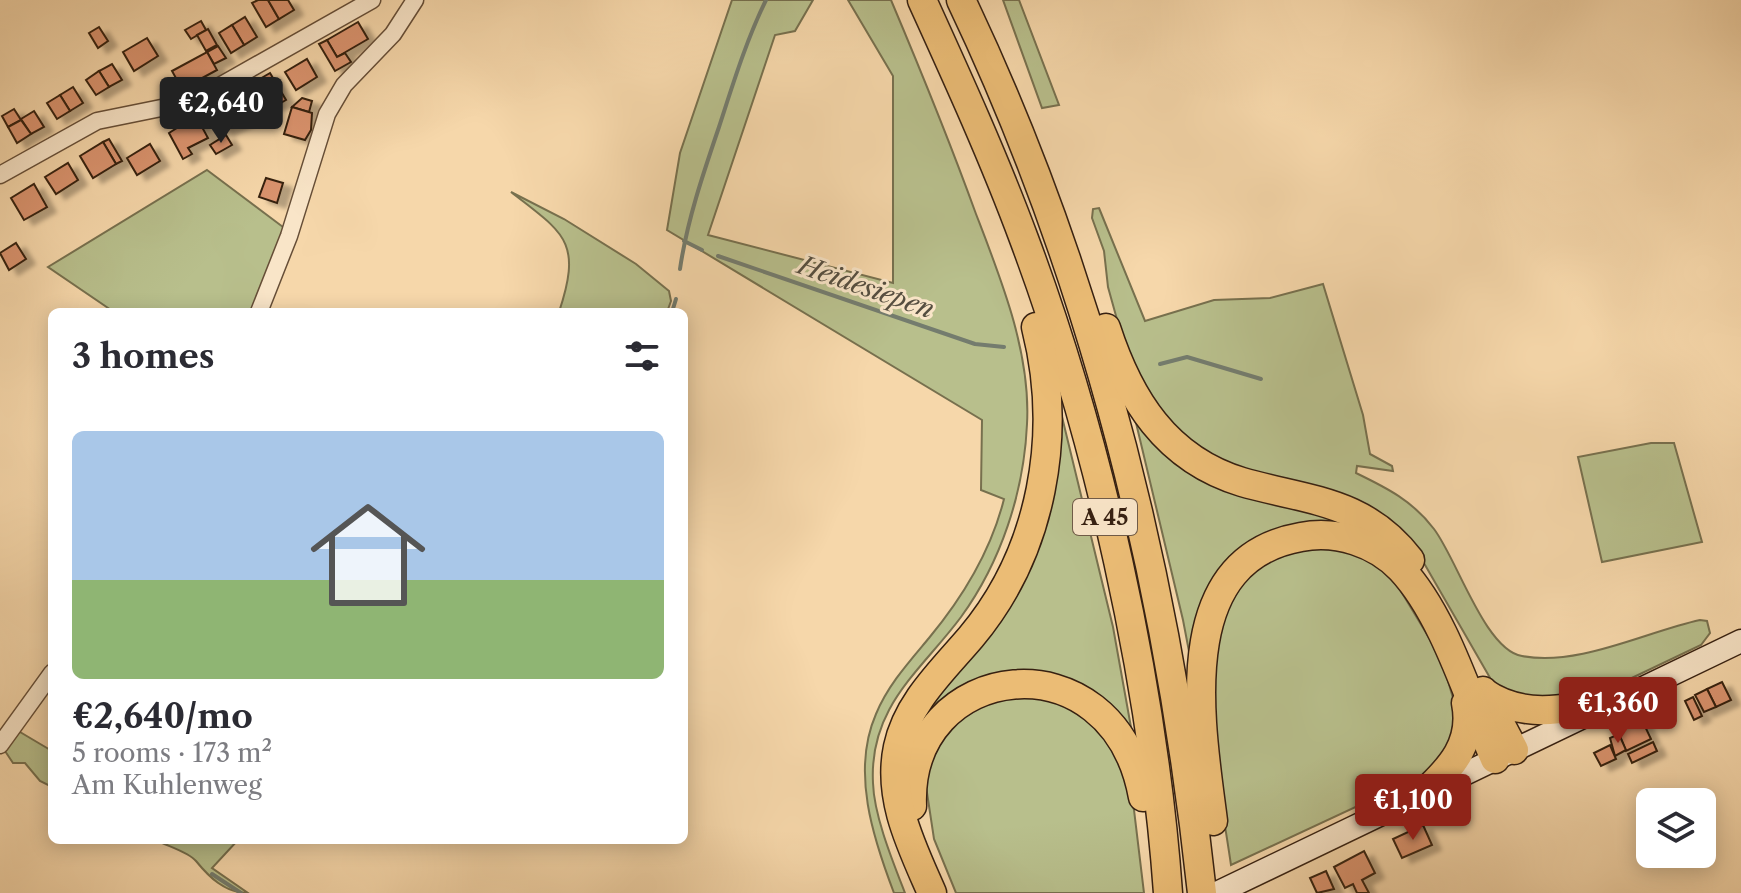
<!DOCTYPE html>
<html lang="en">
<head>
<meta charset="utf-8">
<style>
	body { margin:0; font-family:"Libre Caslon Text",serif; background:#f7f7f7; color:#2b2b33; height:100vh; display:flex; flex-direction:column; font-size:30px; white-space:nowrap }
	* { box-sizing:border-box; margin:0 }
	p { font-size:26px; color:#7c7c81 }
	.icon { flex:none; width:44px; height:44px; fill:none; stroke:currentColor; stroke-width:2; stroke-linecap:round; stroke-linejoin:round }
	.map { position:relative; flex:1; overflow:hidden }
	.side { position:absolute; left:48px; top:308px; width:640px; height:536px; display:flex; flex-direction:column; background:#fff; border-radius:12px; box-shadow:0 4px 20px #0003 }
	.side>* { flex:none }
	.controls { position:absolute; left:1636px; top:788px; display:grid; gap:16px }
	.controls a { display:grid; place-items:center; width:80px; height:80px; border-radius:12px; background:#fff; box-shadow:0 4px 20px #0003; font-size:40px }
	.price { position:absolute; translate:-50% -68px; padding:0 18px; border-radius:8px; background:#8f2418; color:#fff; font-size:26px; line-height:52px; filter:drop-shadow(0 2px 4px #0008) }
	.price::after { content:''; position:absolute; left:50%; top:48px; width:24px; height:18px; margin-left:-12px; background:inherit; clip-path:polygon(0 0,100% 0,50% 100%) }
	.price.current { background:#222; color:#fff }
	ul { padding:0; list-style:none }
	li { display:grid; align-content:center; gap:16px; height:424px; padding:0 24px }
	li+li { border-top:2px solid #e1e1e2 }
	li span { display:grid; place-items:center; height:248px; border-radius:12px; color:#555 }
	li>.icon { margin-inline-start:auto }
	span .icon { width:144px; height:144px; fill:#fffc; stroke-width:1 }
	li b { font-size:34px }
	h2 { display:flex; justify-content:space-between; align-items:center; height:96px; padding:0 24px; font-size:34px }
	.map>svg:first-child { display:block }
	.green { fill:#b8bf8c; stroke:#77704e; stroke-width:2 }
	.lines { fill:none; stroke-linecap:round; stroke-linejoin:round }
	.stream { stroke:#747c6e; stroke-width:4 }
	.building { fill:#da936e; stroke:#362011; stroke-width:2; filter:url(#shadow) }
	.minor-casing { stroke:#664e37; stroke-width:19 }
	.secondary-casing { stroke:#362011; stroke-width:25 }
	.motorway-casing { stroke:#362011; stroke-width:31 }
	.minor { stroke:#f9e5c8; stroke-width:16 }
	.secondary { stroke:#f9e5c8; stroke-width:22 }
	.motorway { stroke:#ebbc75; stroke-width:28 }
	.labels { text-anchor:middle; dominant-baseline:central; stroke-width:6; stroke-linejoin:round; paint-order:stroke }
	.shield { fill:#f9e5c8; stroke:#705b48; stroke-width:2 }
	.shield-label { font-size:22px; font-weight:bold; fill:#362011 }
	.water-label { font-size:26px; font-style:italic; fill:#554e40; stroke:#f9e5c8 }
</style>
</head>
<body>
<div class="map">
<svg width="1741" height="893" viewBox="0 0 1741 893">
	<defs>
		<filter id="shadow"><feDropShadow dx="9" dy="5" stdDeviation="2" flood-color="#0004"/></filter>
	</defs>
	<rect width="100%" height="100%" fill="#f6d7aa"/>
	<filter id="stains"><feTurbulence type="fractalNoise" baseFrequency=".0025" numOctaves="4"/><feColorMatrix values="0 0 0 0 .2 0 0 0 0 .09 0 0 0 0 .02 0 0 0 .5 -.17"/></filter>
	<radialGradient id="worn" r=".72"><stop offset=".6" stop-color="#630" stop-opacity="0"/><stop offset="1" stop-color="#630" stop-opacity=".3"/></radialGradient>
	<g class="green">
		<path d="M732 0H813L795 31 775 35 708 235 893 283V76L848 0H891C921 71 950 142 976 214 1001 279 1031 353 1027 424 1024 492 1001 562 961 617 921 671 869 706 873 783 874 816 893 862 905 893H894C873 838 851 771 876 714 888 685 909 662 929 638 963 597 991 551 1004 499L981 490 982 420 667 230 680 153Z"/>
		<path d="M1003 0H1019L1059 105 1042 108Z"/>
		<path d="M207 170 287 230 256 312H114L48 267Z"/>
		<path d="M511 192 564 219 636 264 669 291 671 301 667 312H559C583 240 563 233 511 192Z"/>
		<path d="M1099 208 1145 321 1214 300 1270 298 1323 284 1363 415 1370 454 1392 466 1393 471 1357 466 1356 473C1387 488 1413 501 1434 529 1457 559 1485 650 1522 656 1578 667 1645 632 1700 620L1707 621 1710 633 1701 645 1615 686 1526 703 1493 683 1417 551 1218 462 1160 418 1123 341 1108 287 1104 251 1092 218 1093 209Z"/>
		<path d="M1055 388 1113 627 1134 744 1125 773 1134 810 1144 893H956L934 839 916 720 998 611Z"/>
		<path d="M1132 406 1157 438 1325 507 1367 539 1250 551 1196 688 1183 620Z"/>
		<path d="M1651 443H1674L1702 542 1602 562 1578 457Z"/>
		<path d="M1302 547 1355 552 1390 573 1431 641 1446 674 1455 705 1454 735 1435 770 1231 865C1220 787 1189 652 1240 583 1255 563 1279 555 1302 547Z"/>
		<path d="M20 732 52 751V787L40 781 25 763H13L5 751 13 736Z"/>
		<path d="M156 840H238L212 868 248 893C225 893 209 877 196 861 189 852 167 846 156 840Z"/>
	</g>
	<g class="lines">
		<g class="stream">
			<path d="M684 241 702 250"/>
			<path d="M718 256 975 344 1004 347"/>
			<path d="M680 269C687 221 703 174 719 127 733 84 746 41 766 0"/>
			<path d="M672 312 676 299"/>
			<path d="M1160 364 1187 357 1261 379"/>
			<path d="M212 874 241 893"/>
		</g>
	</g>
	<g class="building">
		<path d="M258 0H268L279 19 266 27 252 3Z"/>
		<path d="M268 0H288L294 10 279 19Z"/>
		<path d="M245 17 257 37 244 45 232 25Z"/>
		<path d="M201 21 206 30 191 39 185 30Z"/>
		<path d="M358 22 368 39 337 57 327 40Z"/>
		<path d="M232 25 244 45 231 53 219 33Z"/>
		<path d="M99 27 108 41 98 48 89 33Z"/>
		<path d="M208 29 217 45 206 51 197 35Z"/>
		<path d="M147 38 158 56 134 71 123 52Z"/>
		<path d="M327 40 337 57 345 53 351 62 335 71 319 44Z"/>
		<path d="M218 46 226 58 214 64 207 52Z"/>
		<path d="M207 52 217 70 182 89 172 71Z"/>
		<path d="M307 59 317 77 296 90 285 72Z"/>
		<path d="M112 64 122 80 109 87 99 71Z"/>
		<path d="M99 71 109 87 96 95 86 80Z"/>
		<path d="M270 73 286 100 277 105 275 103 258 116 241 90Z"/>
		<path d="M73 87 83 103 70 111 60 95Z"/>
		<path d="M60 95 70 111 57 119 47 103Z"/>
		<path d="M302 98 312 101 309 112 292 107Z"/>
		<path d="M234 100 246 120 224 131 213 113Z"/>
		<path d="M292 107 312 113 311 130 305 140 284 134Z"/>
		<path d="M14 109 21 120 8 127 2 116Z"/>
		<path d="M34 111 44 127 31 134 21 119Z"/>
		<path d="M196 116 208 138 188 148 192 154 183 159 169 133Z"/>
		<path d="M21 120 31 134 17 143 8 127Z"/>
		<path d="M226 135 232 145 216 154 210 145Z"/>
		<path d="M109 139 122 161 116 164 103 142Z"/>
		<path d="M103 142 116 164 93 178 80 156Z"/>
		<path d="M150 144 160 161 137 175 127 158Z"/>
		<path d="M68 163 78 180 56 194 45 177Z"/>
		<path d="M266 178 283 183 277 203 259 197Z"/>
		<path d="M34 184 47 207 24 220 11 198Z"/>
		<path d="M16 243 26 259 9 270 0 253Z"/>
		<path d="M1722 682 1731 700 1716 707 1707 689Z"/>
		<path d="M1707 689 1716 707 1704 712 1695 695Z"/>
		<path d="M1693 697 1702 716 1694 720 1685 701Z"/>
		<path d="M1642 720 1651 739 1626 751 1618 732Z"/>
		<path d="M1619 734 1626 750 1615 756 1610 738Z"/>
		<path d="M1653 742 1657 751 1632 763 1628 754Z"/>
		<path d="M1610 745 1616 759 1601 766 1594 753Z"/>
		<path d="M1423 825 1432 845 1402 858 1393 839Z"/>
		<path d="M1364 851 1375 873 1362 880 1369 893H1357L1353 884 1345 888 1334 867Z"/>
		<path d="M1326 871 1334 889 1317 893 1310 878Z"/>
	</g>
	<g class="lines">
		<defs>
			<g id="minor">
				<path d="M0 175 97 121 176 105 218 87 372 0"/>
				<path d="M259 312 289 236 327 114 344 85 393 34 415 0"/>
				<path d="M0 745 52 673"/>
			</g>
			<path id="secondary" d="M1217 893 1741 641"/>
			<g id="motorway">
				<path d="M922 0C958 79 994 158 1024 239 1098 437 1153 682 1168 893"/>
				<path d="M961 0C1094 279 1169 586 1202 893"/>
				<path d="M1106 328C1129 399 1166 459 1242 482 1309 501 1364 500 1410 560"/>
				<path d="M1483 691 1514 750"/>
				<path d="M1483 692C1527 723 1574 707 1623 697"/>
				<path d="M1424 793C1451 768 1474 743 1466 703"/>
				<path d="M912 806C906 659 1113 632 1143 797"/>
				<path d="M1213 821C1201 726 1170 560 1301 537 1337 530 1376 543 1401 569 1445 616 1469 701 1495 759"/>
				<path d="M932 893C912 847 887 799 898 747 907 703 943 670 971 637 1043 551 1063 434 1036 327"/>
			</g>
		</defs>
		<use href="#minor" class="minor-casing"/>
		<use href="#secondary" class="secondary-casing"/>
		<use href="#motorway" class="motorway-casing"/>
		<use href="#minor" class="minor"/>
		<use href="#secondary" class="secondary"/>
		<use href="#motorway" class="motorway"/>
	</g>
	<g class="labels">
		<rect class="shield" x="1073" y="499" width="64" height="36" rx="6"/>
		<g class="shield-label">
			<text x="1105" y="517">A 45</text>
		</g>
		<g class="water-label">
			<text transform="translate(866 287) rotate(19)">Heidesiepen</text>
		</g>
	</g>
	<rect width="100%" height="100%" filter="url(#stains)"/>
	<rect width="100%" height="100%" fill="url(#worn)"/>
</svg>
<div class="controls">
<a><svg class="icon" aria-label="layers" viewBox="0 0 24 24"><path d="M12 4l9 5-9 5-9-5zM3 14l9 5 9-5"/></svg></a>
</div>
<b class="price current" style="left:221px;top:145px">€2,640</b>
<b class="price" style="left:1618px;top:745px">€1,360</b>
<b class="price" style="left:1413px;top:842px">€1,100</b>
<section class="side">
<h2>3 homes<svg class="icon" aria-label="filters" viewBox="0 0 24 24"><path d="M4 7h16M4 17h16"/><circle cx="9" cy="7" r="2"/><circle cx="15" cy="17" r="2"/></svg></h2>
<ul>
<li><span style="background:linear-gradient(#a9c7e8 60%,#8fb573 0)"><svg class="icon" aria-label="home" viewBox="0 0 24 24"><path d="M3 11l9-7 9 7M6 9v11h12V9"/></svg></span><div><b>€2,640/mo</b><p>5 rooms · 173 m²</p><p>Am Kuhlenweg</p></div></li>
</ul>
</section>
</div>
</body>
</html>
